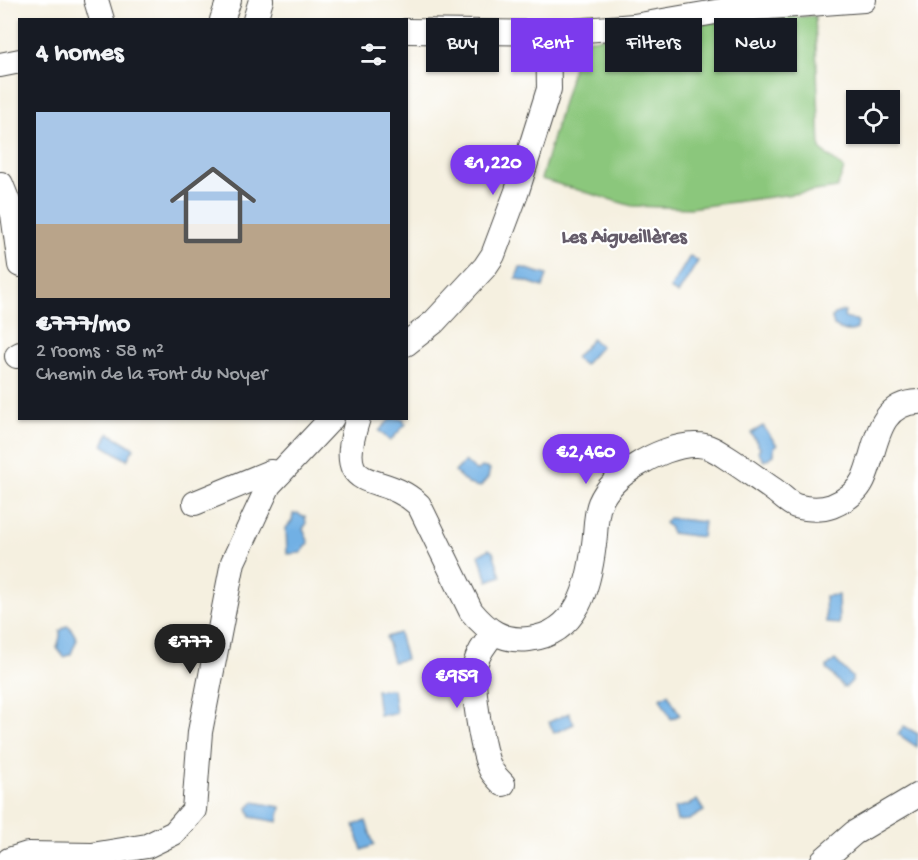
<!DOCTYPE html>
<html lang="en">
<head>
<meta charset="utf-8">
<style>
	body { margin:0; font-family:"Gochi Hand",sans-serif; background:#20242c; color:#f1f3f6; height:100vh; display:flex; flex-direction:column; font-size:22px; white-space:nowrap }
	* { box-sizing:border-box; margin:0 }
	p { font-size:20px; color:#9ea1a6 }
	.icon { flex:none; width:33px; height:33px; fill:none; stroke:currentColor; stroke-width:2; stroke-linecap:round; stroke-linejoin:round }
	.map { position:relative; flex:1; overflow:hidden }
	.sheet { position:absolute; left:18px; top:18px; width:390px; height:402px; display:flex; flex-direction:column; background:#171b24; border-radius:0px; box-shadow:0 2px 4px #0004 }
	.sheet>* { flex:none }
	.hud { position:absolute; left:426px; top:18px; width:402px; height:54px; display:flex; gap:12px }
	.tools { position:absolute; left:846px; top:90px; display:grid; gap:12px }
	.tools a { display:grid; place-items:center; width:54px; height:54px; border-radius:0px; background:#171b24; box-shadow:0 2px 4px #0004; font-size:30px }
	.price { position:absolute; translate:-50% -51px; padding:0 14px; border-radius:21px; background:#7c3aed; color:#fff; font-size:20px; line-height:39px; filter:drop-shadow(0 2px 3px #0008) }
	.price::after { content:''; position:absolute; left:50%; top:36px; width:18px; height:14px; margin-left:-9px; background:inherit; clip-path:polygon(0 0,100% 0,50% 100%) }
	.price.active { background:#222; color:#fff }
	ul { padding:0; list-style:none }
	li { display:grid; align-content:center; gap:12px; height:318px; padding:0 18px }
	li span { display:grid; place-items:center; height:186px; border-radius:0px; color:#555 }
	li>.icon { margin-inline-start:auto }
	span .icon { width:108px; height:108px; fill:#fffc; stroke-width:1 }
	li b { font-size:26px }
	h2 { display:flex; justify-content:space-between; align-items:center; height:72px; padding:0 18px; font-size:26px }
	.chip { padding:0 21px; border-radius:0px; background:#171b24; box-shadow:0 2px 4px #0004; font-size:21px; line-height:54px }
	.chip.active { background:#7c3aed; color:#fff }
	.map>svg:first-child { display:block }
	.green { fill:#8bc77c; stroke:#5b7954; stroke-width:1.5 }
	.water { fill:#71b0e4; stroke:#4e6e88; stroke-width:1.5 }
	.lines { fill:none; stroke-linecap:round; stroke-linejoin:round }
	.minor-casing { stroke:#494946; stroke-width:26 }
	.minor { stroke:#fff; stroke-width:24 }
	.labels { text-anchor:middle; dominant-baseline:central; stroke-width:4.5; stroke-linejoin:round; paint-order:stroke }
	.neighbourhood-label { font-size:20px; font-weight:bold; fill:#655c6a; stroke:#fff }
</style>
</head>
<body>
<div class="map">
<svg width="918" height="860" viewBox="0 0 918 860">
	<rect width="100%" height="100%" fill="#fff"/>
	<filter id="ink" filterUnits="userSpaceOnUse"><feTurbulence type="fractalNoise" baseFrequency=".0167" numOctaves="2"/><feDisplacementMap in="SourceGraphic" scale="12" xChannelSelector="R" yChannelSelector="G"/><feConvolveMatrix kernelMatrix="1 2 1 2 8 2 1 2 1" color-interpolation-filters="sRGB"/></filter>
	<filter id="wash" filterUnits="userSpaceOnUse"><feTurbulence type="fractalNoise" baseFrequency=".008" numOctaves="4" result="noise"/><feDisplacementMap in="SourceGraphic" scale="24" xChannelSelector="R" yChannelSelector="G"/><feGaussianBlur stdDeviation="1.35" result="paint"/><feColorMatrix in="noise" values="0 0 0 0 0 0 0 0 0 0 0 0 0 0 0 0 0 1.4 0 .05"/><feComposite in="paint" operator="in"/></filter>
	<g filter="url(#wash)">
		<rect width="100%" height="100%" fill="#f5f0e0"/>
		<path class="green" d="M815 16 820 149 844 169 837 188 690 208 632 206 541 179 572 71 578 41 729 20Z"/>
		<g class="water">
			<path d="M690 256 698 261 678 294 670 289Z"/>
			<path d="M520 267 547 275 543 287 516 278Z"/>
			<path d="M842 311 845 312 844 317 847 319 856 320 858 322 857 329C850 333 841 330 834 326L832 318 835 314Z"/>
			<path d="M592 339 601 346 584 365 575 358Z"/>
			<path d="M391 418 404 419 403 422 406 424 390 441 379 431Z"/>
			<path d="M763 426 777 445 774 447V455L764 461 758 451 760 448 751 433Z"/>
			<path d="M109 433 134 448 127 460 103 445Z"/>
			<path d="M465 461 476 471 482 467 490 469 488 478 480 487 468 484 455 472Z"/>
			<path d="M298 513 301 516H305L306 524 303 529 309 543 301 553 287 554 286 528 292 521 293 514Z"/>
			<path d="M669 518 704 522 702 537 671 533 670 528 665 523Z"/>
			<path d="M489 549 493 552 501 576 488 581 479 555Z"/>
			<path d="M838 595 839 624 826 623 825 596Z"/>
			<path d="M66 626 70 627 77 639 71 654 64 657 57 648 60 637V631Z"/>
			<path d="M399 633 406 659 393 662 386 637Z"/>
			<path d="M835 660 852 677V681L846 687H843L827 669V666Z"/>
			<path d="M393 689 396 713 379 715 376 690Z"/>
			<path d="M668 694 680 715 671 719 660 698Z"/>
			<path d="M569 713 574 724 554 733 549 722Z"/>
			<path d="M904 726 918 734 917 747 898 734Z"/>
			<path d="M697 800 704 811 689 820 677 821 674 808 688 805Z"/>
			<path d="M254 802 281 807 278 822 251 817 248 808Z"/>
			<path d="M366 821 374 845 362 850 354 825Z"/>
		</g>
	</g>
	<g filter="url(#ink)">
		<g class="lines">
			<defs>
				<g id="minor">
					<path d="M96 0 102 20"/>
					<path d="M222 20 229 0"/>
					<path d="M255 20 261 0"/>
					<path d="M406 31 548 33 634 26 727 10 864 0"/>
					<path d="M0 65 20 61"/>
					<path d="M1 184 13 214 20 265"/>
					<path d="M406 344 434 322 485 267 493 255 517 191 549 89 548 33"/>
					<path d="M17 356 20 354"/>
					<path d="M358 418C332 500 380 468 419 505L471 611C487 630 502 642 529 639 578 633 589 586 594 544 596 531 595 515 600 503 607 487 622 474 637 465 653 455 678 444 697 445 708 445 717 451 726 457 742 467 758 479 774 490 781 495 788 503 796 506 807 509 821 510 832 506 844 501 857 493 863 480 877 451 875 403 918 402"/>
					<path d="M195 503 270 472 280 473"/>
					<path d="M494 633C486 642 478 653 475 665 471 684 482 753 491 770 494 775 499 780 503 784"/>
					<path d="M9 860 28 854 92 855 147 846 174 833 194 810 200 732 233 562 269 485 332 418"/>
					<path d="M823 860 854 833 918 795"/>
				</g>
			</defs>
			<use href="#minor" class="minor-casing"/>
			<use href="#minor" class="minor"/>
		</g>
	</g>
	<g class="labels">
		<g class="neighbourhood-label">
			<text x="624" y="238">Les Aigueillères</text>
		</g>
	</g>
</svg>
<div class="tools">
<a><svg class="icon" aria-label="locate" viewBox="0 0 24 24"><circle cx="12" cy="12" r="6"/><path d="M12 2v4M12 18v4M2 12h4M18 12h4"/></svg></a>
</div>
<b class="price" style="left:493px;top:196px">€1,220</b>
<b class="price" style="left:586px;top:485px">€2,460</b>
<b class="price active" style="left:190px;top:675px">€777</b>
<b class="price" style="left:457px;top:709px">€959</b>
<div class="hud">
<a class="chip">Buy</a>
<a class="chip active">Rent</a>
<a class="chip">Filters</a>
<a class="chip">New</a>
</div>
<section class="sheet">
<h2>4 homes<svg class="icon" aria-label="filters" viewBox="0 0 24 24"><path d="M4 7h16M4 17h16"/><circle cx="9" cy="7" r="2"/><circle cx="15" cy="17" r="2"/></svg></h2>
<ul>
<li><span style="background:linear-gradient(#a9c7e8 60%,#b9a48a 0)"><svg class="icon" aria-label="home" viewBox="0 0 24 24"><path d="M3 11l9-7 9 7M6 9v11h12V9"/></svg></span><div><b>€777/mo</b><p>2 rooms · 58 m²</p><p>Chemin de la Font du Noyer</p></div></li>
</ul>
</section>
</div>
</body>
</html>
